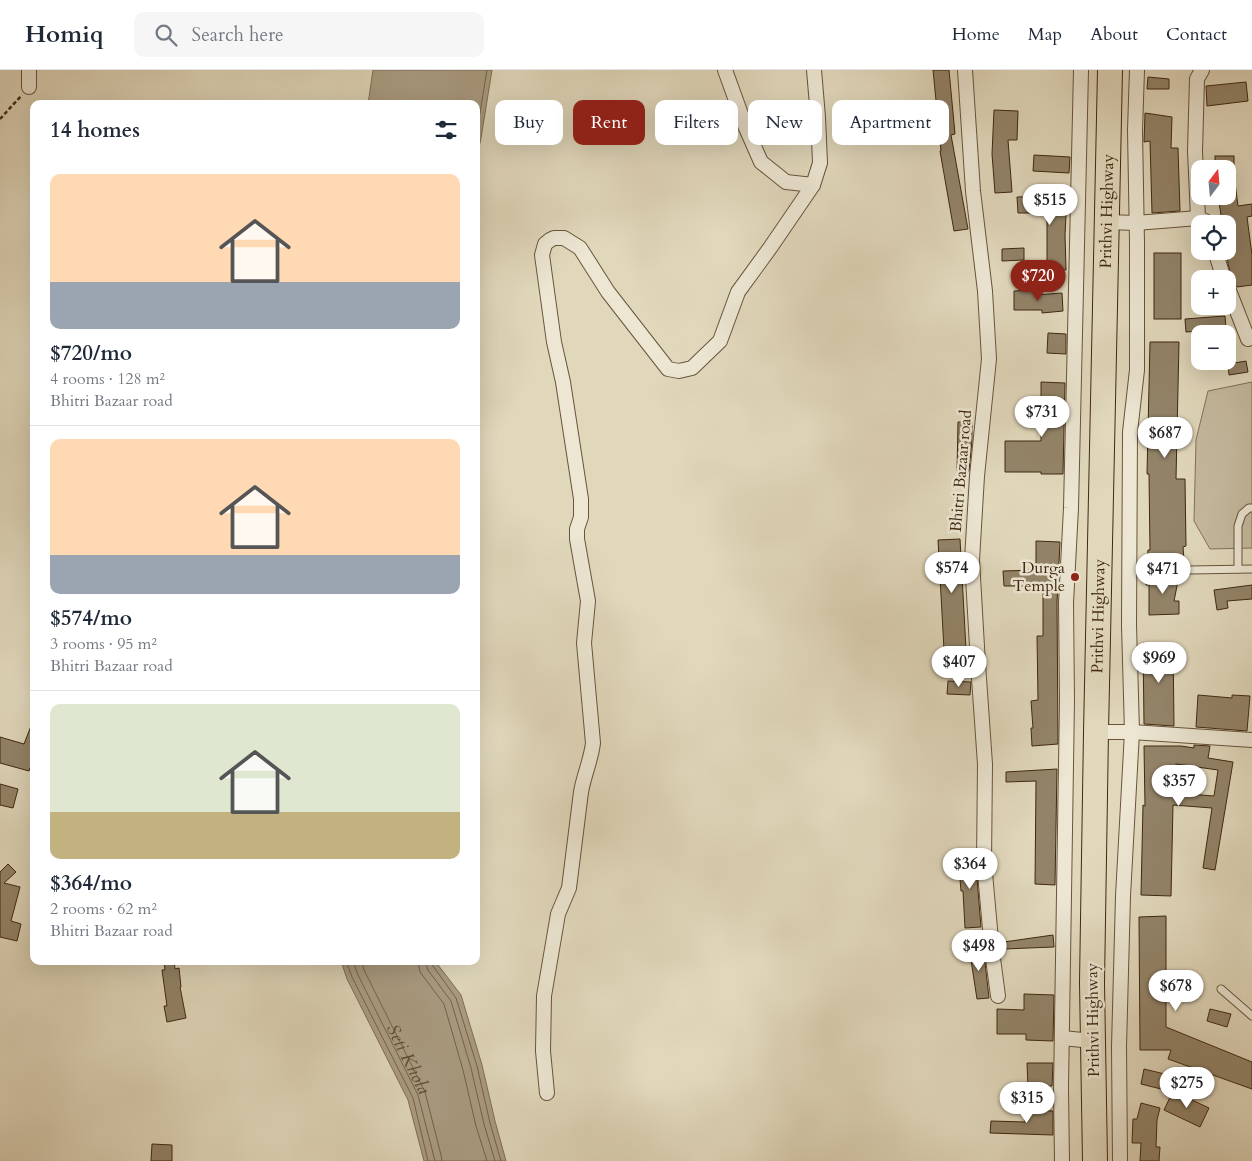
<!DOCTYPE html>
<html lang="en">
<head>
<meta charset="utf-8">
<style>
	body { margin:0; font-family:Cardo,serif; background:#f6f6f7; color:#1f2937; height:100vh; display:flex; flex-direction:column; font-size:19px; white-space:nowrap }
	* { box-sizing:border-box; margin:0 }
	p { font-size:16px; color:#747a83 }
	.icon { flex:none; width:28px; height:28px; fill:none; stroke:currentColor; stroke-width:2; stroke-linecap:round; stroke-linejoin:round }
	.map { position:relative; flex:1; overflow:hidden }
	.panel { position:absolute; left:30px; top:30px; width:450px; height:865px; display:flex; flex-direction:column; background:#fff; border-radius:10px; box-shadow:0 5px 20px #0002 }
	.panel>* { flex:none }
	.top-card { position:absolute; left:495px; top:30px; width:475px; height:45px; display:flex; gap:10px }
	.needle { width:32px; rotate:16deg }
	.buttons { position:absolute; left:1191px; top:90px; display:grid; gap:10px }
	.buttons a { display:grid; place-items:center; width:45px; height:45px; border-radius:10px; background:#fff; box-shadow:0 5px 20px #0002; font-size:25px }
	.price { position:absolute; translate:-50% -42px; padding:0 11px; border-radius:18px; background:#fff; color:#222; font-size:16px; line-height:32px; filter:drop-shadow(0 1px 2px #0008) }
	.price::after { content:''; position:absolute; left:50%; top:30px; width:15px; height:11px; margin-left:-8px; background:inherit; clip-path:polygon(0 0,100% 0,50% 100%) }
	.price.selected { background:#8f2418; color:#fff }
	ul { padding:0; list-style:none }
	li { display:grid; align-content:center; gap:10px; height:265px; padding:0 20px }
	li+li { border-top:1px solid #e0e1e3 }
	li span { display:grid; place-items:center; height:155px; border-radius:10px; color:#555 }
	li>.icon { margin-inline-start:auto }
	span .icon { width:90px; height:90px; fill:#fffc; stroke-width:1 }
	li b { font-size:21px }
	h2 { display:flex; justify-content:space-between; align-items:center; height:60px; padding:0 20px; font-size:21px }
	.pill { padding:0 18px; border-radius:10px; background:#fff; box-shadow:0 5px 20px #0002; font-size:18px; line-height:45px }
	.pill.selected { background:#8f2418; color:#fff }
	header { display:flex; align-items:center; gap:30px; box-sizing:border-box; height:70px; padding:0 25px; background:#fff; border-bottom:1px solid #e0e1e3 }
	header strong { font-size:24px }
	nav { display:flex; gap:28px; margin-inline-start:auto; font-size:18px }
	.search { width:350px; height:45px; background:#f6f6f7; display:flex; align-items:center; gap:12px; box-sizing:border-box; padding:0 18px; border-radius:10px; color:#747a83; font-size:19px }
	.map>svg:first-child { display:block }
	.green { fill:#c5ba9f; stroke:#827158 }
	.water { fill:#aa9c82; stroke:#7f6e54 }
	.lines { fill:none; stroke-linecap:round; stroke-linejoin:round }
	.shore { stroke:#746249; stroke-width:1 }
	.building { fill:#938469; stroke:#3f2810; fill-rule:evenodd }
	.service-casing { stroke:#68543b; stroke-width:9 }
	.minor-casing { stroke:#68543b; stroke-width:16 }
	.trunk-casing { stroke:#3f2810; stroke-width:26 }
	.path { stroke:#3f2810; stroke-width:2.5; stroke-dasharray:4 2.5; stroke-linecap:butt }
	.service { stroke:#ece6d3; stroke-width:7 }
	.minor { stroke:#ece6d3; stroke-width:14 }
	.trunk { stroke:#e1d8bc; stroke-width:24 }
	.poi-dot { fill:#8f2418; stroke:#ece6d3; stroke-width:2 }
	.labels { text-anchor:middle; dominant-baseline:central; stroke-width:5; stroke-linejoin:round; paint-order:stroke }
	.street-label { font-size:16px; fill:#3f2810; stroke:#ece6d3 }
	.poi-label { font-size:16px; fill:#3f2810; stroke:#ece6d3; text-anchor:end }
	.water-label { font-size:18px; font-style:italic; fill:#5f4b32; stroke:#ece6d3 }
</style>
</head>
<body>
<header>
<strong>Homiq</strong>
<div class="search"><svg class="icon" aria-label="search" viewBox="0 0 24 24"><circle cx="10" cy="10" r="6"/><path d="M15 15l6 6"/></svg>Search here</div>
<nav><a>Home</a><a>Map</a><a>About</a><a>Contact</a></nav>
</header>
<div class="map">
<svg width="1252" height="1091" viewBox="0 0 1252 1091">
	<rect width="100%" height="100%" fill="#e1d8bc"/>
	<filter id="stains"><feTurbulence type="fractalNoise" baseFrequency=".004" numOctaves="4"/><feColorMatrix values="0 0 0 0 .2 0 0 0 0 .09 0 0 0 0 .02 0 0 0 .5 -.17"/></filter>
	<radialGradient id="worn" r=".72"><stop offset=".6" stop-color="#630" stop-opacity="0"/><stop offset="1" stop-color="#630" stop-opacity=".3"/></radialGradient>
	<path class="green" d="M1252 312V478L1210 479 1194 451 1196 370 1208 321Z"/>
	<g class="water">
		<path d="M373 0H492L481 68 476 92V34H368Z"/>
		<path d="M341 891H435L461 925 482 995 495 1051 506 1091H424L408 1030 347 909Z"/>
	</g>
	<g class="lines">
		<g class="shore">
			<path d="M476 67 487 0"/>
			<path d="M346 891 352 907 413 1028 428 1091"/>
			<path d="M353 891 358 905 418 1025 435 1091"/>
			<path id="s1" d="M361 891 365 902 425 1022 441 1085 442 1091"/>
			<path d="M418 891 420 902 444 934 463 1000 476 1056 487 1091"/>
			<path d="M425 891 428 900 451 931 471 998 484 1054 495 1091"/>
			<path d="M432 891 433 896 456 928 477 996 490 1053 501 1091"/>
		</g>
	</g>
	<g class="building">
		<path d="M933 0H949L955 64 951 65 968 159 954 161 940 81H941Z"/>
		<path d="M1148 7 1169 9V19H1147Z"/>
		<path d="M1246 12 1248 31 1207 36 1206 16Z"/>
		<path d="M994 40 1018 41 1017 70H1008L1012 122 995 123 992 84Z"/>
		<path d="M1145 43 1172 47 1171 78H1178L1180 141 1152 143 1150 71 1144 72Z"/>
		<path d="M1034 85 1070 87 1069 103 1033 101Z"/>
		<rect x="1215" y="86" width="19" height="13"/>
		<path d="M1234 105 1238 136 1252 134V146L1247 147 1252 185V215L1237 217 1233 211 1228 194 1227 181H1228V151H1222L1218 126H1228V106Z"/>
		<path d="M1067 126 1065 165 1066 200H1047V143H1018L1017 127Z"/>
		<path d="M1024 178V190L1002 191V179Z"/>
		<rect x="1154" y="183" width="27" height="66"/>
		<path d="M1034 220 1035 225 1062 223 1063 241 1042 243V240H1014V221Z"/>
		<path d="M1225 246 1226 259 1186 262 1185 249Z"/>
		<path d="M1048 263 1066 264V284L1047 283Z"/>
		<path d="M1150 272H1179L1176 409H1185L1186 476 1183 477 1184 490 1182 491 1181 495H1147L1148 480H1150L1149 404H1147Z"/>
		<path d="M1246 291 1248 302 1229 305 1228 294Z"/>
		<path d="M1041 312 1065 313 1063 404H1041V402H1005V371H1041Z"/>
		<path d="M958 352H972V370L969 401H957Z"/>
		<path d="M960 469 966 579 944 580 938 470Z"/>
		<path d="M1036 471 1060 472 1057 533 1058 674 1032 676 1031 658H1033L1031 631 1038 630 1037 566H1043V516H1004L1003 501 1036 500Z"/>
		<path d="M1147 506H1179L1174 531H1179V544L1149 545V515H1146Z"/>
		<path d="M1252 515V529L1227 531 1228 538 1217 540 1214 520Z"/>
		<path d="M1143 573H1173L1174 656 1144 654Z"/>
		<path d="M948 611 971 612 970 625 947 624Z"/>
		<path d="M1198 625 1232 628V625L1250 626 1247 661 1196 657Z"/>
		<path d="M33 651H34V699L30 698 29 701 0 693V667L24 674Z"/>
		<path d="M1194 675 1210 676 1208 688 1233 692 1215 800 1203 798 1212 738 1173 735 1171 826 1141 825 1143 735 1145 736 1144 676H1181L1194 678ZM1176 694 1218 700 1214 726 1176 723Z"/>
		<path d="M1057 699 1055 815 1035 814 1036 711 1006 712V702Z"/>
		<path d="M0 714 18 719 13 738 0 735Z"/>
		<path d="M975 784 981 857 965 858 963 821H961L958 785Z"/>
		<path d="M8 794 16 802 4 813 20 817 11 851 21 854 17 871 0 867V802Z"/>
		<path d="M1166 846V907L1201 910 1200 926 1166 924V957L1252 992V1019L1168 989 1171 980H1140L1139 847Z"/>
		<path d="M1053 865 1054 877 1004 879V872Z"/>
		<path d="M983 875 989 928 977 929 969 877Z"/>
		<path d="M164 891H174L175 899 179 898 181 917H180L186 948 167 952 164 936H167L162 900H165Z"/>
		<path d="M1024 924 1054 925 1053 971 1026 970V964H997V939L1024 940Z"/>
		<path d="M1210 939 1231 944 1227 957 1207 951Z"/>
		<path d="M1027 993H1053L1052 1016H1028Z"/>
		<path d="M1144 999 1169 1005 1165 1020 1141 1014Z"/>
		<path d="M1173 1021 1209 1038 1200 1057 1164 1040Z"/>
		<path d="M1141 1033 1160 1038 1157 1050 1156 1077H1160L1159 1091H1140L1141 1073H1132L1133 1049H1137Z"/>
		<path d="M1025 1040 1053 1041V1065L990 1063 991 1051 1025 1052Z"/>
		<path d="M152 1074 172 1075V1091H151Z"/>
	</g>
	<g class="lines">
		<defs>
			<g id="service">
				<path d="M1238 499V456L1242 444 1249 438H1252"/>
				<path d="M1129 501 1252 499"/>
				<path d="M1221 919 1252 946"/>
			</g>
			<g id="minor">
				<path d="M965 0 973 121 985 221 989 289 977 406 972 490 978 594 985 694 984 792 992 881 998 926"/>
				<path d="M29 17V0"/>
				<path d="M813 115 820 93 818 47 814 0"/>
				<path d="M1198 148 1195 81 1197 9 1202 0"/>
				<path d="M1107 152 1136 153 1198 148 1205 151 1207 154"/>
				<path d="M1215 181 1224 209"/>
				<path d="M1228 218 1248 269"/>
				<path d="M1096 662H1132L1252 670"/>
				<path d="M1062 968 1093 971"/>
				<path d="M547 1023 543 981 544 926 558 844 569 818 581 722C584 705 591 690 593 673L584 573 588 531 577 469V459L581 447V429L563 312 554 272 542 185 545 174 550 170 554 168H564L580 178 608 222 668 299 679 301 692 298 720 271 738 222 770 178 813 115 786 112 761 92 746 58 725 0"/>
				<path d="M1062 1091 1061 1019 1067 630 1066 533 1071 438 1081 0"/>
				<path d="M1120 1091 1119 977 1123 826 1132 662 1129 555 1130 362 1137 300V173L1135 60 1137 0"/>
			</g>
			<g id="trunk">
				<path id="s2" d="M1095 1091 1092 913 1096 662 1110 0"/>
			</g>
		</defs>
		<use href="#service" class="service-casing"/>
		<use href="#minor" class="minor-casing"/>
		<use href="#trunk" class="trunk-casing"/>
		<path class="path" d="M0 49 22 25"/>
		<use href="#service" class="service"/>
		<use href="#minor" class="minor"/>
		<use href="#trunk" class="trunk"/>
	</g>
	<circle class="poi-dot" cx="1075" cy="507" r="5"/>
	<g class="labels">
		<g class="street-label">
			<text stroke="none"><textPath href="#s2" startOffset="950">Prithvi Highway</textPath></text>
			<text transform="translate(961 401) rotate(-85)">Bhitri Bazaar road</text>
			<text stroke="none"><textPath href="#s2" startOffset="545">Prithvi Highway</textPath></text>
			<text transform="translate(1093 950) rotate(-91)">Prithvi Highway</text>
		</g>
		<g class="poi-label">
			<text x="1065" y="498">Durga<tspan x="1065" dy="18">Temple</tspan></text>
		</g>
		<g class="water-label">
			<text stroke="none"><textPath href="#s1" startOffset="109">Seti Khola</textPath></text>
		</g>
	</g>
	<rect width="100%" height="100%" filter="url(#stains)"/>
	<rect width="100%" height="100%" fill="url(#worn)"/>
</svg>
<div class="buttons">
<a><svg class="needle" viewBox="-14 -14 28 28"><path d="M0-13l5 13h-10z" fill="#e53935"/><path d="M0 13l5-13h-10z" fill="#747a83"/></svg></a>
<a><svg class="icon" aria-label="locate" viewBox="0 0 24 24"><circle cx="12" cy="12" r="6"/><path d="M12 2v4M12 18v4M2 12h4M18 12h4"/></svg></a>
<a>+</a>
<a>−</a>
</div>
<b class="price" style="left:1050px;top:156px">$515</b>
<b class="price selected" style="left:1038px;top:232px">$720</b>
<b class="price" style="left:1042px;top:368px">$731</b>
<b class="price" style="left:1165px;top:389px">$687</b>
<b class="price" style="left:952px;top:524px">$574</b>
<b class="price" style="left:1163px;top:525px">$471</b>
<b class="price" style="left:1159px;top:614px">$969</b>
<b class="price" style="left:959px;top:618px">$407</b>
<b class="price" style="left:1179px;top:737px">$357</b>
<b class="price" style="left:970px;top:820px">$364</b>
<b class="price" style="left:979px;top:902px">$498</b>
<b class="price" style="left:1176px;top:942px">$678</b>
<b class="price" style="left:1187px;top:1039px">$275</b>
<b class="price" style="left:1027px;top:1054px">$315</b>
<div class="top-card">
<a class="pill">Buy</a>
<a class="pill selected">Rent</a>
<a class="pill">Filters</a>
<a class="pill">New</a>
<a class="pill">Apartment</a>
</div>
<section class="panel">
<h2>14 homes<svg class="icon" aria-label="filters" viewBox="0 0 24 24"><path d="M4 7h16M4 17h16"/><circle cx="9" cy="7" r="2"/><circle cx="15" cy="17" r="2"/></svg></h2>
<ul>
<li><span style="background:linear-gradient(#ffd9b3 70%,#9aa5b1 0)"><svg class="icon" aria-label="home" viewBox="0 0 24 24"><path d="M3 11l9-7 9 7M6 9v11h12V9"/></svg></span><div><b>$720/mo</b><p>4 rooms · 128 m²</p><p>Bhitri Bazaar road</p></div></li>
<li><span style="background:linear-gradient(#ffd9b3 75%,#9aa5b1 0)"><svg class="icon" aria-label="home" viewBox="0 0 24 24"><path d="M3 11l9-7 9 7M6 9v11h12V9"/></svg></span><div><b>$574/mo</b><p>3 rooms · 95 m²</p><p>Bhitri Bazaar road</p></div></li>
<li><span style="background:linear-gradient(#dfe7d0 70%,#c2b280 0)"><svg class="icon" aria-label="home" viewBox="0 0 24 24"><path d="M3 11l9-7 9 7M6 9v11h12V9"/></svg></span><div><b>$364/mo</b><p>2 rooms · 62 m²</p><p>Bhitri Bazaar road</p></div></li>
</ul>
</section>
</div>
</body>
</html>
